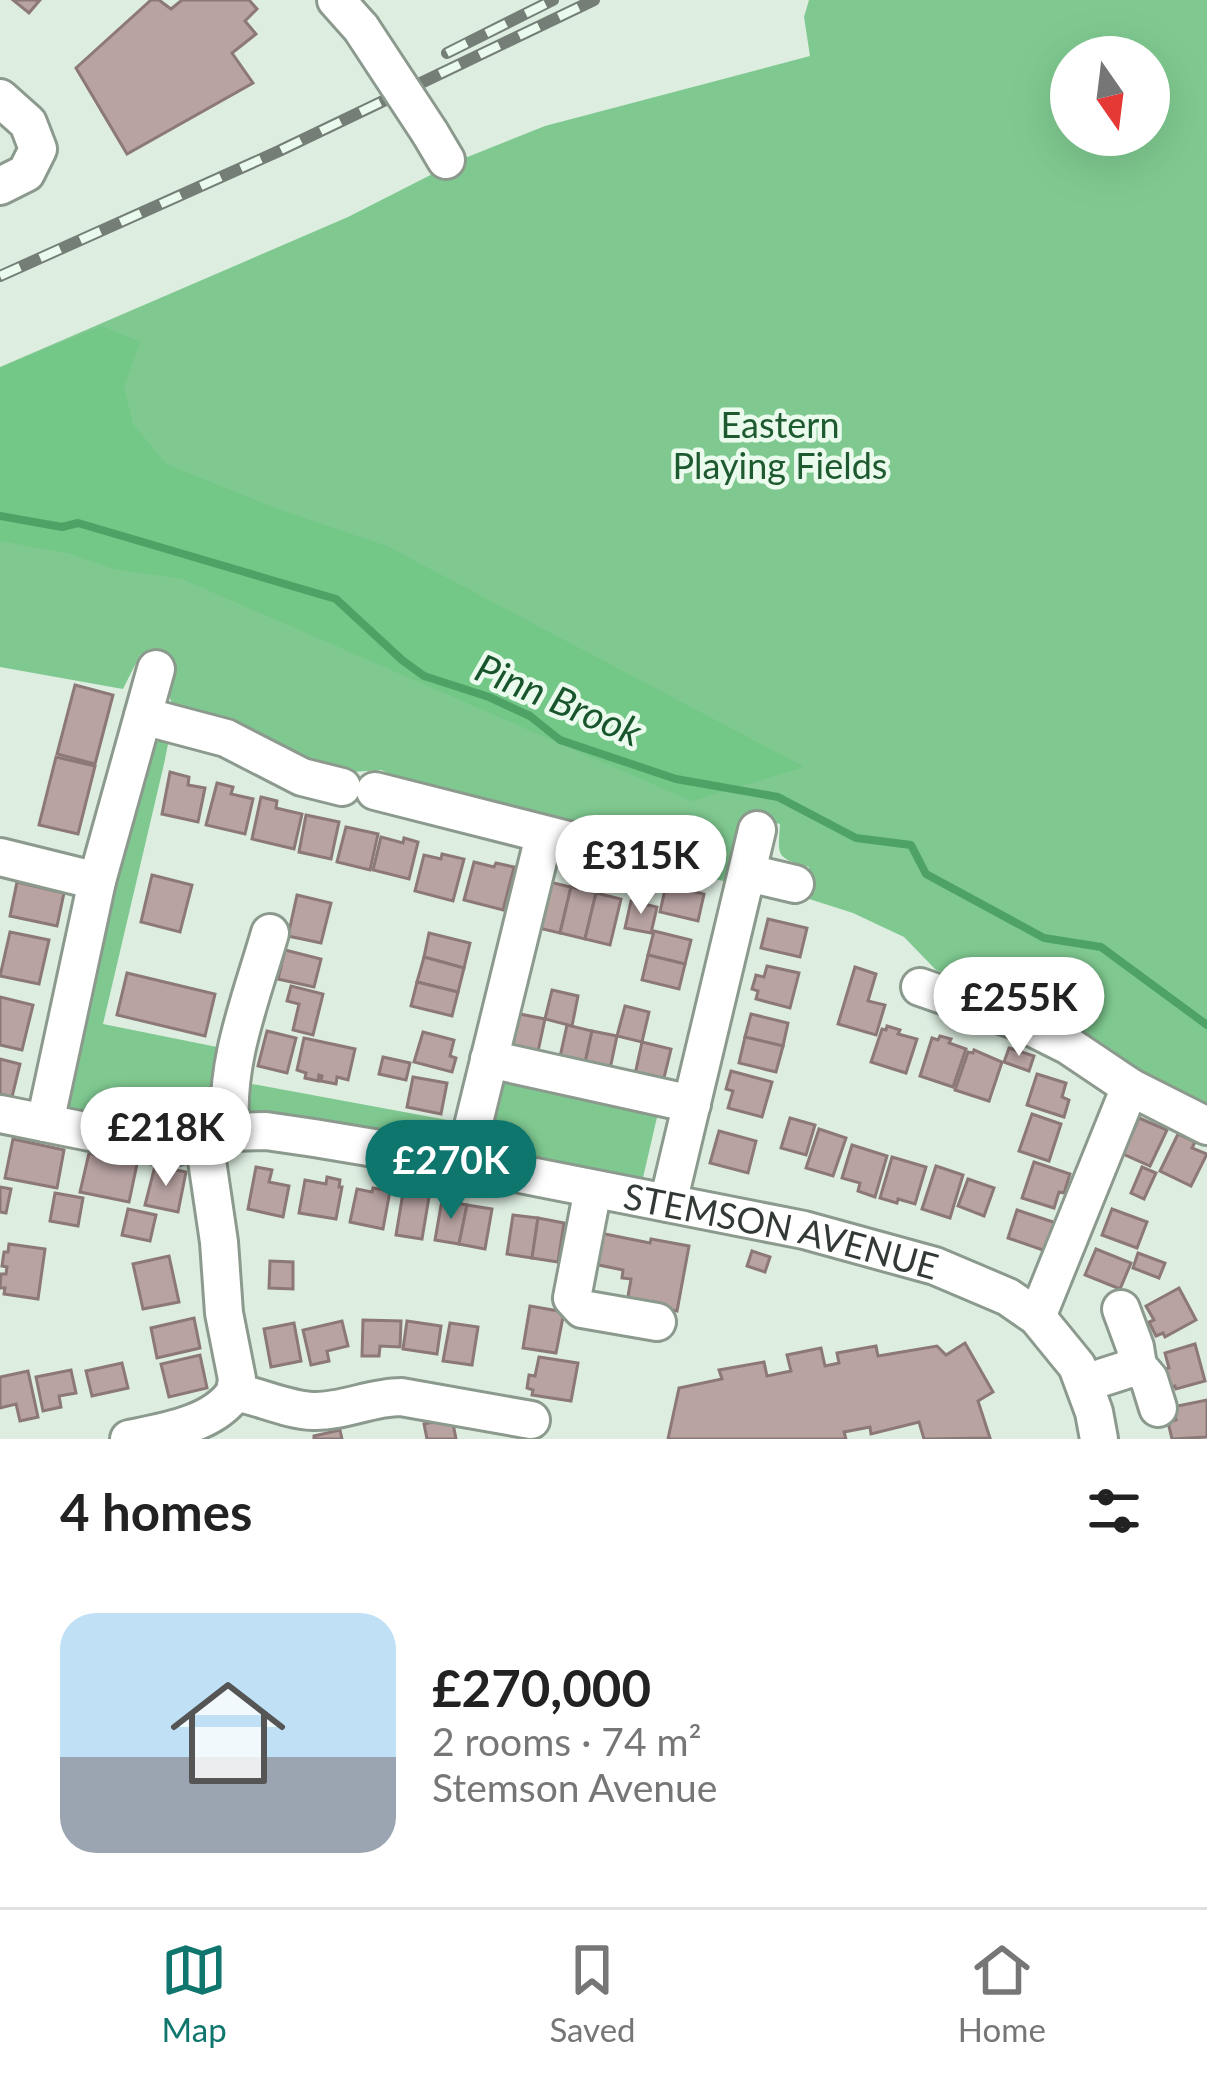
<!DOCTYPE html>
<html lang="en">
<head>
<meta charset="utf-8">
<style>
	body { margin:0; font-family:Lato,sans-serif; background:#f6f6f6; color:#222; height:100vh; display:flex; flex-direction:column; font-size:45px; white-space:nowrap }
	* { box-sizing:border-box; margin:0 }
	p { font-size:39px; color:#767676 }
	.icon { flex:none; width:66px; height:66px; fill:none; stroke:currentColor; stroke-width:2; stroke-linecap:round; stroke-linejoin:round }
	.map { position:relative; height:1439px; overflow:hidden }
	.drawer { display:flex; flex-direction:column; background:#fff; flex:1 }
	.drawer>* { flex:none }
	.needle { width:78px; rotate:166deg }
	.fabs { position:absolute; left:1050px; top:36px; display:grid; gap:24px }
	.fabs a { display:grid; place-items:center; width:120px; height:120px; border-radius:50%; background:#fff; box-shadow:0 12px 48px #0002; font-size:60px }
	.price { position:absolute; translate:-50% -102px; padding:0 27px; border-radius:42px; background:#fff; color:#222; font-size:39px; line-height:78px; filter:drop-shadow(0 3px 6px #0008) }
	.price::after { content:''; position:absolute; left:50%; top:72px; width:36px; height:27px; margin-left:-18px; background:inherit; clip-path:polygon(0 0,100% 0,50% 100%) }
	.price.current { background:#0f766e; color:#fff }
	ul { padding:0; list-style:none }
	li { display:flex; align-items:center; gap:36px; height:300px; padding:0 60px }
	li span { display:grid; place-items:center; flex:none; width:336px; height:240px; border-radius:36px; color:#555 }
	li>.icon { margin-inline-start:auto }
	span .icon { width:144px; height:144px; fill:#fffc; stroke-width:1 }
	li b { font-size:51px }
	h2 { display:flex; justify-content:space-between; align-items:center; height:144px; padding:0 60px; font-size:51px }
	.menu { display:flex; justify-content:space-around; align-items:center; height:168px; border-top:3px solid #e0e0e0; background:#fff; font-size:33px; color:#767676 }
	.menu a { display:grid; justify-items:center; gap:6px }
	.menu .current { color:#0f766e }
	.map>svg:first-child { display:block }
	.green { fill:#7fc990; fill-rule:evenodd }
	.forest { fill:#73c787 }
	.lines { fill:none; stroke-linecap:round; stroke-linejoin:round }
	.stream { stroke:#4ea265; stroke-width:8 }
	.building { fill:#b8a3a1; stroke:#8c7876; stroke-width:3 }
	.minor-casing { stroke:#8b9a8d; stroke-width:42 }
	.minor { stroke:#fff; stroke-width:36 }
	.rail-casing { stroke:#747e76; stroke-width:12 }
	.rail { stroke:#eafbed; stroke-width:8; stroke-dasharray:22; stroke-linecap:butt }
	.minor-bridge-casing { stroke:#8b9a8d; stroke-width:42; stroke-linecap:butt }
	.minor-bridge { stroke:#fff; stroke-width:36 }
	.labels { text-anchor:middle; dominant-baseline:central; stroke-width:9; stroke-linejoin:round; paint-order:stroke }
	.park-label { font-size:36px; fill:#1e5a30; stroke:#eafbed }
	.street-label { font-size:36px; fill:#333934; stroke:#eafbed }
	.water-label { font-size:39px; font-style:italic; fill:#19552c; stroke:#eafbed }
</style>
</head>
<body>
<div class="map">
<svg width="1207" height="1439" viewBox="0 0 1207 1439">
	<rect width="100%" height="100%" fill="#ddede0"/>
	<g class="green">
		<path d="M809 0H1207V1109L1146 1081 1037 1008 936 970 904 937 853 913 803 897 809 867C775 858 778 856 780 824L748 817 732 883 637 861 640 839 401 779 381 770 338 773 254 740 187 707 172 704 166 687 170 661 140 655 123 689 0 667V367L348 217 460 160 545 126 810 56 804 17ZM1071 57H1149V135H1071Z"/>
		<path d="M159 741 168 744 164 764 103 1024 227 1049 220 1078 485 1127 495 1072 658 1113 642 1182 262 1122 248 1112 215 1100 210 1119 182 1137 82 1116 70 1108 62 1096 97 930 153 744Z"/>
	</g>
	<path class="forest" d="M102 326 140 342 124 387 133 424 166 464 280 510 387 546 804 767 692 801 182 579 114 569 68 553 0 541V368Z"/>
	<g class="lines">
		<path class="stream" d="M0 516 62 527 78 523 336 599 402 660 424 676 489 697 530 716 560 740 676 779 778 797 856 838 911 845 926 874 1044 938 1101 947 1207 1025"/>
	</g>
	<g class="building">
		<path d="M13 0H40L29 13Z"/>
		<path d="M151 0H159L171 9 182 0H249L257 9 245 21 256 34 232 53 253 83 127 154 76 68Z"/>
		<path d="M75 685 113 695 95 764 57 754Z"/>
		<path d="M56 757 95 766 78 834 39 825Z"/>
		<path d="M170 772 189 777 188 785 205 788 198 822 162 814Z"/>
		<path d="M217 783 233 787 231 794 253 799 245 834 206 825Z"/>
		<path d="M261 797 277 801 276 808 302 814 294 849 252 839Z"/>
		<path d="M306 815 339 822 331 859 299 852Z"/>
		<path d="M346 827 378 834 370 870 337 862Z"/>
		<path d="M381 837 403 843 404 838 418 842 409 879 373 870Z"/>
		<path d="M442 854 464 859 453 901 415 891 424 855 441 859Z"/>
		<path d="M474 862 494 867 496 863 514 867 503 910 464 900Z"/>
		<path d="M152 875 192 885 180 932 141 922Z"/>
		<path d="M545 881 571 887 560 933 534 927Z"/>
		<path d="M17 882 64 893 57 926 10 916Z"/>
		<path d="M666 885 704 894 698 921 660 912Z"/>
		<path d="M571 887 596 893 585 939 560 933Z"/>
		<path d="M596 893 621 899 610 945 585 939Z"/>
		<path d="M297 895 331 903 321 943 288 936Z"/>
		<path d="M631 901 657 907 651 933 625 928Z"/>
		<path d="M768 919 807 928 800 957 761 948Z"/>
		<path d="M654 931 691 940 685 964 648 955Z"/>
		<path d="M10 932 49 940 39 984 0 976Z"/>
		<path d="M429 933 470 943 464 968 424 957Z"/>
		<path d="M285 950 321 959 314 987 278 979Z"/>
		<path d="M648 955 685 964 679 989 642 980Z"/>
		<path d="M424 957 464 968 458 992 417 982Z"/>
		<path d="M767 966 799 973 790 1008 756 999 758 991 752 989 756 975 764 977Z"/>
		<path d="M855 967 876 974 868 1001 885 1005 876 1035 838 1024Z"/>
		<path d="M127 973 215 994 205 1036 117 1015Z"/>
		<path d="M417 982 458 992 452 1016 411 1006Z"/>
		<path d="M291 986 323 994 313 1035 293 1030 299 1004 287 1001Z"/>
		<path d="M552 990 578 996 572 1026 545 1019Z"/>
		<path d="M0 997 33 1005 22 1050 0 1045Z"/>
		<path d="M625 1006 649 1012 642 1042 617 1036Z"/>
		<path d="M515 1013 545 1019 537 1056 507 1049Z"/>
		<path d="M751 1014 788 1023 783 1046 745 1037Z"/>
		<path d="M567 1025 592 1031 585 1063 560 1057Z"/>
		<path d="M887 1026 900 1030 898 1034 917 1039 906 1073 871 1062 882 1029 886 1030Z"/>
		<path d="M267 1031 296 1038 287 1073 258 1066Z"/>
		<path d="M592 1031 617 1036 610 1069 585 1063Z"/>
		<path d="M423 1032 454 1040 450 1056 456 1058 452 1072 414 1062Z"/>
		<path d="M940 1036 951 1039 949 1043 966 1049 953 1087 920 1076 932 1038 938 1040Z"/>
		<path d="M745 1037 783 1046 776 1072 739 1063Z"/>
		<path d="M304 1038 355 1049 348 1080 337 1077 336 1084 321 1081 322 1076 319 1075 318 1081 305 1078 306 1073 297 1070Z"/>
		<path d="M642 1042 671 1049 662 1086 634 1079Z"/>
		<path d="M1009 1048 1034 1056 1029 1071 1004 1062Z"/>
		<path d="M974 1050 1002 1062 989 1101 955 1090 968 1052 973 1053Z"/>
		<path d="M383 1057 410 1063 406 1080 379 1074Z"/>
		<path d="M0 1059 20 1064 12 1097 0 1094Z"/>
		<path d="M731 1071 772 1082 762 1117 728 1108 733 1091 726 1089Z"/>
		<path d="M1037 1074 1066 1083 1062 1097 1069 1100 1064 1117 1027 1105Z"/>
		<path d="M413 1077 447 1083 441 1114 407 1107Z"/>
		<path d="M1032 1114 1061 1124 1049 1161 1019 1151Z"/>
		<path d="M790 1118 815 1125 806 1155 781 1148Z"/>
		<path d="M1139 1118 1167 1130 1150 1166 1123 1154Z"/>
		<path d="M819 1129 846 1138 833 1176 806 1168Z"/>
		<path d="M719 1131 756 1141 748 1173 710 1163Z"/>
		<path d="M1178 1134 1195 1142 1192 1148 1207 1154 1191 1186 1160 1171Z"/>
		<path d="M13 1139 64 1150 57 1188 5 1178Z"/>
		<path d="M852 1145 887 1156 875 1197 858 1191 860 1183 842 1178Z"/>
		<path d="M89 1153 137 1164 129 1202 80 1192Z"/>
		<path d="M892 1157 926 1167 915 1204 898 1199 897 1203 880 1198Z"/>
		<path d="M1034 1162 1070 1174 1064 1193 1059 1192 1054 1208 1022 1198Z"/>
		<path d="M155 1166 186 1172 178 1212 145 1205Z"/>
		<path d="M936 1166 963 1175 950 1218 922 1209Z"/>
		<path d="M256 1167 272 1170 269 1182 289 1186 283 1217 248 1209Z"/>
		<path d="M1142 1167 1156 1173 1144 1199 1131 1193Z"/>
		<path d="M327 1177 340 1180 339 1187H342L336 1219 299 1213 305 1180 326 1184Z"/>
		<path d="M968 1179 994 1188 984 1216 958 1206Z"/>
		<path d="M0 1187 11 1189 6 1213 0 1212Z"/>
		<path d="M373 1188 390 1191 383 1229 350 1222 357 1189 372 1192Z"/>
		<path d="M55 1193 83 1198 78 1226 50 1221Z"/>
		<path d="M403 1193 429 1197 422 1239 396 1235Z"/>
		<path d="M442 1200 467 1205 459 1244 435 1240Z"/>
		<path d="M467 1205 492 1209 485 1249 459 1244Z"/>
		<path d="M128 1209 156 1215 150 1241 122 1235Z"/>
		<path d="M1112 1209 1147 1222 1137 1248 1102 1235Z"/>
		<path d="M1017 1210 1056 1223 1046 1251 1008 1238Z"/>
		<path d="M513 1215 538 1218 532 1258 507 1254Z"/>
		<path d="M538 1218 564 1223 558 1262 532 1258Z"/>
		<path d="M600 1233 650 1243 651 1239 689 1246 677 1311 627 1302 631 1279 622 1278 623 1270 594 1264Z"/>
		<path d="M9 1244 45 1249 38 1299 4 1294 5 1288H0L1 1274H6L7 1267 2 1266 4 1252H8Z"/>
		<path d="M1096 1249 1131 1263 1120 1289 1085 1275Z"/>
		<path d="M752 1251 770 1257 765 1272 747 1266Z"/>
		<path d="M1138 1253 1165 1263 1159 1278 1133 1268Z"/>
		<path d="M169 1256 179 1302 143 1309 133 1264Z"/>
		<path d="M270 1261 293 1262V1289L269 1288Z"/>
		<path d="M1179 1288 1196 1320 1165 1337 1163 1333 1156 1336 1149 1322 1154 1320 1146 1306Z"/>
		<path d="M530 1306 564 1312 556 1353 523 1348Z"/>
		<path d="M194 1318 200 1348 157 1358 151 1328Z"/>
		<path d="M363 1320 401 1321 400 1347 380 1346 379 1356H362Z"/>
		<path d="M342 1321 348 1346 327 1351 329 1361 311 1365 303 1330Z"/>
		<path d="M407 1321 441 1326 437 1354 403 1349Z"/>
		<path d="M294 1323 301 1361 271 1367 264 1329Z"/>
		<path d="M450 1323 478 1327 472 1365 443 1361Z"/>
		<path d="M965 1343 993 1392 978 1401 990 1438 924 1439 919 1422 871 1434 870 1427 844 1432 846 1439H668L679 1388 722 1379 719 1370 764 1362 767 1376 791 1371 787 1355 821 1348 825 1366 839 1363 837 1353 876 1346 878 1356 937 1346 946 1355Z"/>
		<path d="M1195 1344 1205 1381 1176 1389 1175 1386 1170 1387 1165 1369 1169 1368 1165 1353Z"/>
		<path d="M200 1355 207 1388 169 1397 161 1364Z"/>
		<path d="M539 1357 578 1363 571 1401 532 1395 533 1390 527 1388 529 1375 535 1376Z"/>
		<path d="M122 1363 128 1388 92 1396 86 1371Z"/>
		<path d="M71 1370 76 1393 59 1396 61 1407 43 1411 36 1377Z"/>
		<path d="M28 1371 38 1417 20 1421 16 1404 0 1408V1377Z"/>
		<path d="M1207 1400V1437L1172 1439 1168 1422 1176 1420 1173 1407Z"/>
		<path d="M452 1418 456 1439H427L424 1424Z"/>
		<path d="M340 1430 342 1439H314V1436Z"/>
	</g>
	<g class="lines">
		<defs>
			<g id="minor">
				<path d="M336 0 361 28"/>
				<path d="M0 98 28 123 38 149 26 173 0 186"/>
				<path d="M430 133 446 160"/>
				<path id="s1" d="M156 669 97 881 45 1123 170 1148 231 1132 266 1131 314 1138 464 1163 804 1230 935 1266 1008 1297 1037 1317 1077 1366 1094 1412 1099 1439"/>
				<path d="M143 716 226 738 302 777 342 787"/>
				<path d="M375 791 627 855"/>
				<path d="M0 857 97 881"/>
				<path d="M748 873 795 884"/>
				<path d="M920 987 1021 1022 1069 1046 1130 1087"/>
				<path d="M489 1059 692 1104"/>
				<path d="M0 1114 45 1123"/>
				<path d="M231 1132C223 1066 252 996 270 933"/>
				<path d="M204 1140 219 1242 224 1313 237 1379 235 1392"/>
				<path d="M464 1163 544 836"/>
				<path d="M593 1189 572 1298 582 1309 657 1322"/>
				<path d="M668 1203 757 830"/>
				<path d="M1121 1309 1135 1347 1138 1366"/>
				<path d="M1037 1317 1130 1087 1207 1126"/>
				<path d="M1085 1383 1138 1366 1149 1379 1158 1408"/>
				<path d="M235 1392C261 1397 287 1410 313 1411 343 1412 371 1397 401 1397L531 1420"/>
				<path d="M129 1439C164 1432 215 1424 235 1392"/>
			</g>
		</defs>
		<use href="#minor" class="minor-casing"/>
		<use href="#minor" class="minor"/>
		<defs>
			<g id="rail">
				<path d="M447 53 553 0"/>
				<path d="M0 276 279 151 594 0"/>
			</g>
		</defs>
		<use href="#rail" class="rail-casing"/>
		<use href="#rail" class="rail"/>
		<defs>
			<path id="minor-bridge" d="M361 28 430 133"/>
		</defs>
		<use href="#minor-bridge" class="minor-bridge-casing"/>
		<use href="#minor-bridge" class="minor-bridge"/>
	</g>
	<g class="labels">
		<g class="park-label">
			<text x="780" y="424">Eastern<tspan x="780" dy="41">Playing Fields</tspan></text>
		</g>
		<g class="street-label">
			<text stroke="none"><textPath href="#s1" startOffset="1218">STEMSON AVENUE</textPath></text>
		</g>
		<g class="water-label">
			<text transform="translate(559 699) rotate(23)">Pinn Brook</text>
		</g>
	</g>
</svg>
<div class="fabs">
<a><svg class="needle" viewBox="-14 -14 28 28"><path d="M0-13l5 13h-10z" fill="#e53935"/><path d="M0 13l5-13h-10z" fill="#767676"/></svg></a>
</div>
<b class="price" style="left:641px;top:917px">£315K</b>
<b class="price" style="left:1019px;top:1059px">£255K</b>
<b class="price" style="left:166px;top:1189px">£218K</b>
<b class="price current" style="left:451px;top:1222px">£270K</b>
</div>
<section class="drawer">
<h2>4 homes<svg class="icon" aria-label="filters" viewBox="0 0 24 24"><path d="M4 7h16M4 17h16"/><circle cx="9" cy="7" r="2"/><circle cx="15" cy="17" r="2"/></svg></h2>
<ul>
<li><span style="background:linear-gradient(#bfe0f5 60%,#9aa5b1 0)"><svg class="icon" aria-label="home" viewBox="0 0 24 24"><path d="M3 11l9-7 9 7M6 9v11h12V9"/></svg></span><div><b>£270,000</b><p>2 rooms · 74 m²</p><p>Stemson Avenue</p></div></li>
</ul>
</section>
<nav class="menu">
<a class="current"><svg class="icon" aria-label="map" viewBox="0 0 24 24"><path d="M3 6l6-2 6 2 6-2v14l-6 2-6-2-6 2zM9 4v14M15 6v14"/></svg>Map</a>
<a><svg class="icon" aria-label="saved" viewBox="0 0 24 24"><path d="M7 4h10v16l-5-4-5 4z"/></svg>Saved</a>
<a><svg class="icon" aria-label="home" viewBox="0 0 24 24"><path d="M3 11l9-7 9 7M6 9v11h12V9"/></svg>Home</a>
</nav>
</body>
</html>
